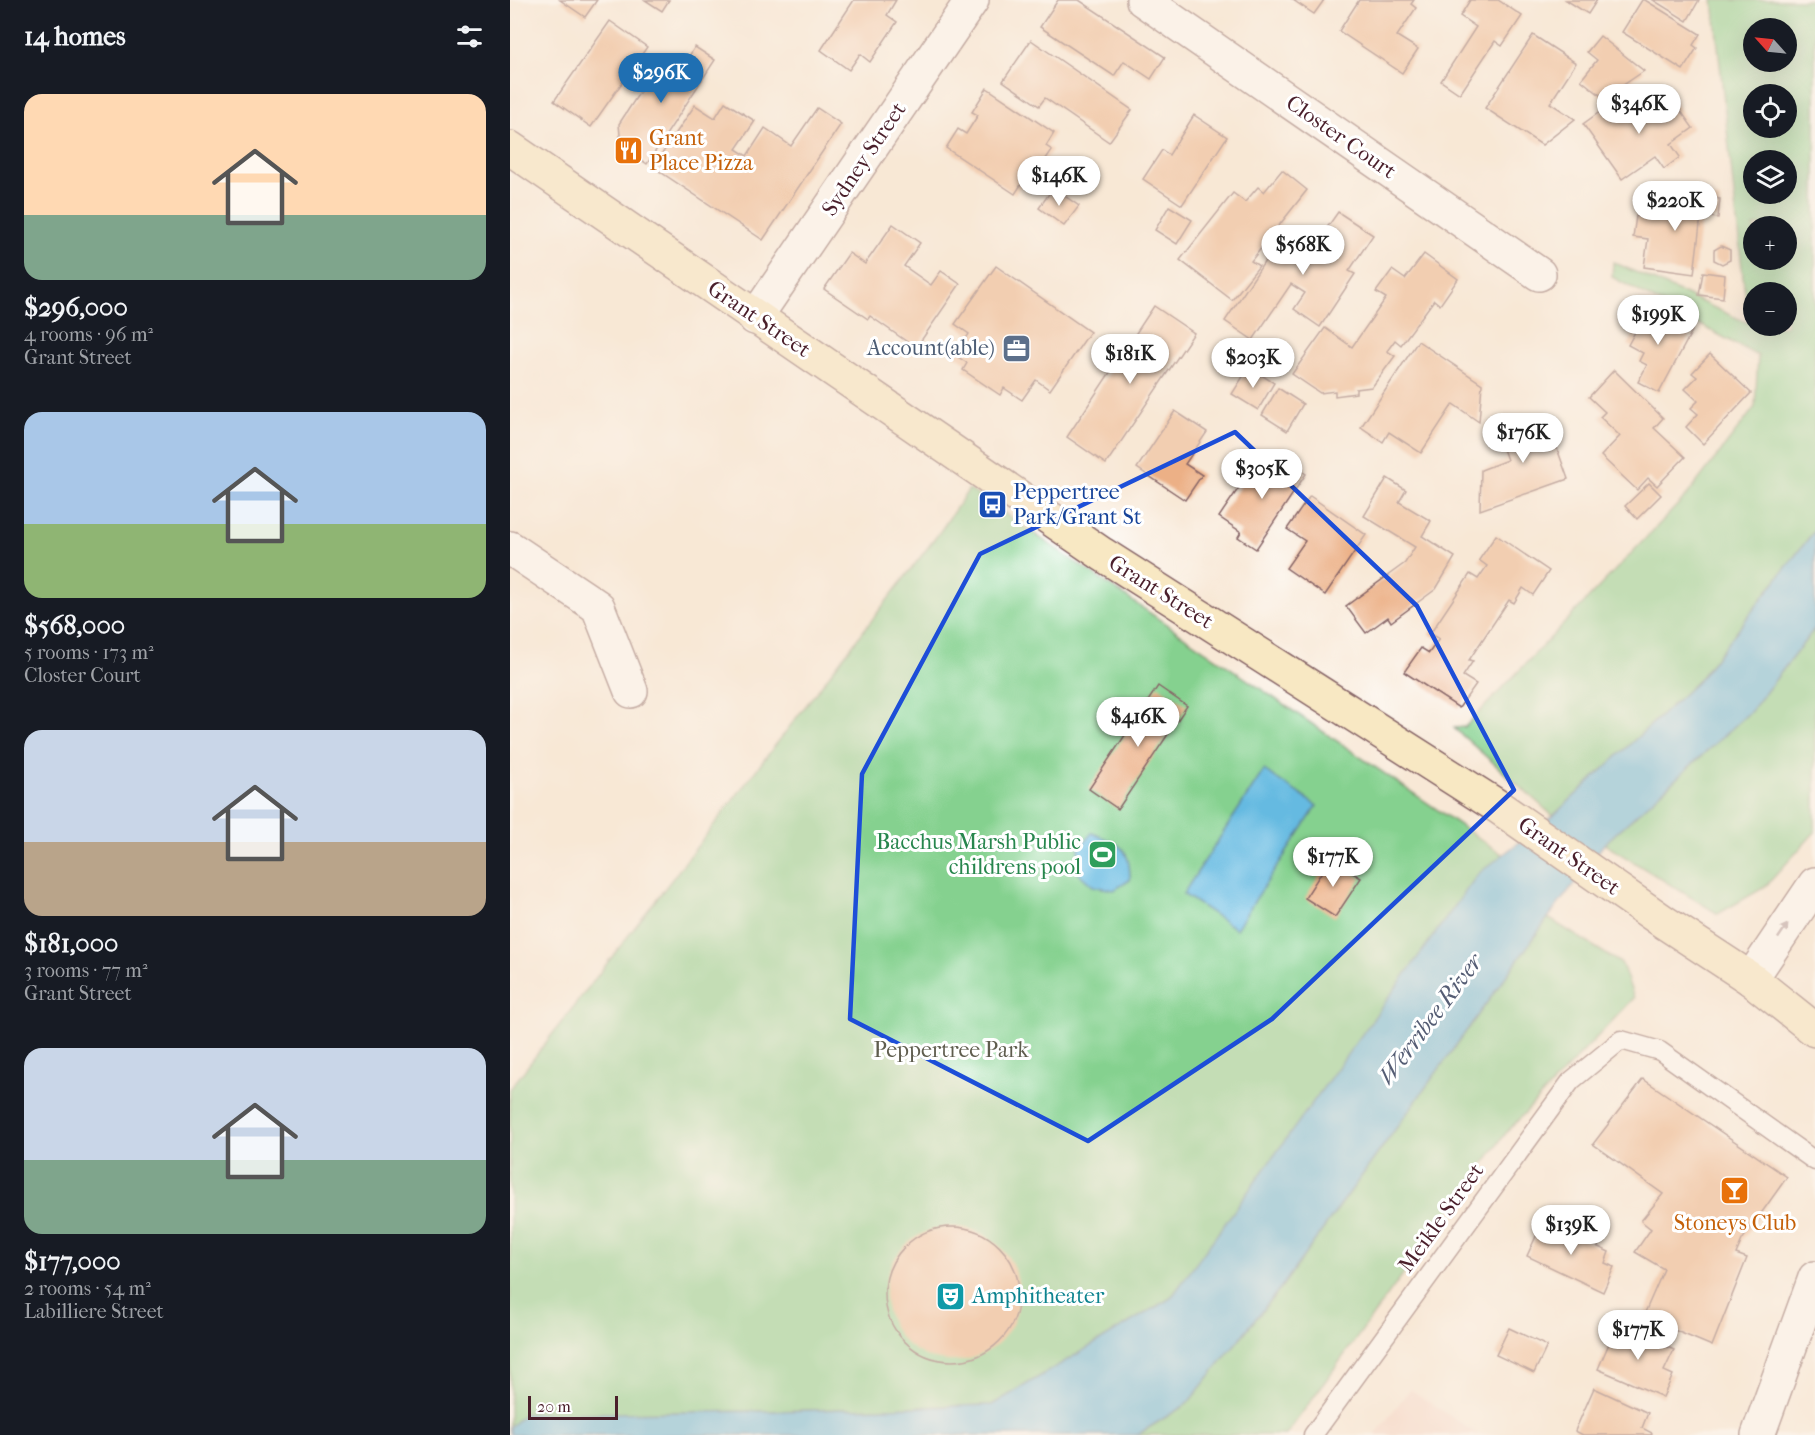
<!DOCTYPE html>
<html lang="en">
<head>
<meta charset="utf-8">
<style>
	body { margin:0; font-family:"IM FELL French Canon",serif; background:#20242c; color:#f1f3f6; height:100vh; display:flex; flex-direction:column; font-size:22px; white-space:nowrap }
	* { box-sizing:border-box; margin:0 }
	p { font-size:20px; color:#9ea1a6 }
	.icon { flex:none; width:33px; height:33px; fill:none; stroke:currentColor; stroke-width:2; stroke-linecap:round; stroke-linejoin:round }
	.map { position:relative; flex:1; overflow:hidden }
	.sheet { display:flex; flex-direction:column; background:#171b24; width:510px }
	.sheet>* { flex:none }
	.needle { width:39px; rotate:297deg }
	.fabs { position:absolute; left:1233px; top:18px; display:grid; gap:12px }
	.fabs a { display:grid; place-items:center; width:54px; height:54px; border-radius:50%; background:#171b24; box-shadow:0 6px 24px #0002; font-size:30px }
	.scale { position:absolute; left:18px; bottom:15px; width:90px; box-sizing:border-box; padding-left:6px; border:3px solid #4a1f2b; border-top:0; font-size:16px; line-height:21px; white-space:nowrap; color:#4a1f2b; -webkit-text-stroke:4px #fff; paint-order:stroke }
	.price { position:absolute; translate:-50% -51px; padding:0 14px; border-radius:21px; background:#fff; color:#222; font-size:20px; line-height:39px; filter:drop-shadow(0 2px 3px #0008) }
	.price::after { content:''; position:absolute; left:50%; top:36px; width:18px; height:14px; margin-left:-9px; background:inherit; clip-path:polygon(0 0,100% 0,50% 100%) }
	.price.active { background:#1f6fb2; color:#fff }
	ul { padding:0; list-style:none }
	li { display:grid; align-content:center; gap:12px; height:318px; padding:0 24px }
	li span { display:grid; place-items:center; height:186px; border-radius:18px; color:#555 }
	li>.icon { margin-inline-start:auto }
	span .icon { width:108px; height:108px; fill:#fffc; stroke-width:1 }
	li b { font-size:26px }
	h2 { display:flex; justify-content:space-between; align-items:center; height:72px; padding:0 24px; font-size:26px }
	main { display:flex; flex:1; min-height:0 }
	.map>svg:first-child { display:block }
	.built { fill:#f6d2c4 }
	.green { fill:#85d18f; stroke:#68785d; stroke-width:1.5; fill-rule:evenodd }
	.water { fill:#65bae1; stroke:#586c86; stroke-width:1.5 }
	.building { fill:#ecb086 }
	.lines { fill:none; stroke-linecap:round; stroke-linejoin:round }
	.service-casing { stroke:#876567; stroke-width:21 }
	.minor-casing { stroke:#876567; stroke-width:36 }
	.secondary-casing { stroke:#876567; stroke-width:36 }
	.service { stroke:#fff; stroke-width:18 }
	.minor { stroke:#fff; stroke-width:33 }
	.secondary { stroke:#f8e8c3; stroke-width:33 }
	.oneway { fill:#ae9aa0 }
	.marked { fill:none; stroke:#1d4ed8; stroke-width:4.5; stroke-linejoin:round }
	.labels { text-anchor:middle; dominant-baseline:central; stroke-width:6; stroke-linejoin:round; paint-order:stroke }
	.street-label { font-size:22px; fill:#4a1f2b; stroke:#fff }
	.food-label { font-size:22px; fill:#c56008; stroke:#fff; text-anchor:start }
	.service-label { font-size:22px; fill:#4e5e75; stroke:#fff; text-anchor:end }
	.transit-label { font-size:22px; fill:#164399; stroke:#fff; text-anchor:start }
	.leisure-label { font-size:22px; fill:#27864d; stroke:#fff; text-anchor:end }
	.park-label { font-size:22px; fill:#5f5d4e; stroke:#fff }
	.culture-label { font-size:22px; fill:#0d838f; stroke:#fff; text-anchor:start }
	.water-label { font-size:24px; font-style:italic; fill:#555d74; stroke:#fff }
</style>
</head>
<body>
<main>
<section class="sheet">
<h2>14 homes<svg class="icon" aria-label="filters" viewBox="0 0 24 24"><path d="M4 7h16M4 17h16"/><circle cx="9" cy="7" r="2"/><circle cx="15" cy="17" r="2"/></svg></h2>
<ul>
<li><span style="background:linear-gradient(#ffd9b3 65%,#7fa58c 0)"><svg class="icon" aria-label="home" viewBox="0 0 24 24"><path d="M3 11l9-7 9 7M6 9v11h12V9"/></svg></span><div><b>$296,000</b><p>4 rooms · 96 m²</p><p>Grant Street</p></div></li>
<li><span style="background:linear-gradient(#a9c7e8 60%,#8fb573 0)"><svg class="icon" aria-label="home" viewBox="0 0 24 24"><path d="M3 11l9-7 9 7M6 9v11h12V9"/></svg></span><div><b>$568,000</b><p>5 rooms · 173 m²</p><p>Closter Court</p></div></li>
<li><span style="background:linear-gradient(#c9d6e8 60%,#b9a48a 0)"><svg class="icon" aria-label="home" viewBox="0 0 24 24"><path d="M3 11l9-7 9 7M6 9v11h12V9"/></svg></span><div><b>$181,000</b><p>3 rooms · 77 m²</p><p>Grant Street</p></div></li>
<li><span style="background:linear-gradient(#c9d6e8 60%,#7fa58c 0)"><svg class="icon" aria-label="home" viewBox="0 0 24 24"><path d="M3 11l9-7 9 7M6 9v11h12V9"/></svg></span><div><b>$177,000</b><p>2 rooms · 54 m²</p><p>Labilliere Street</p></div></li>
</ul>
</section>
<div class="map">
<svg width="1305" height="1435" viewBox="0 0 1305 1435">
	<rect width="100%" height="100%" fill="#fff"/>
	<filter id="ink" filterUnits="userSpaceOnUse"><feTurbulence type="fractalNoise" baseFrequency=".0167" numOctaves="2"/><feDisplacementMap in="SourceGraphic" scale="12" xChannelSelector="R" yChannelSelector="G"/><feConvolveMatrix kernelMatrix="1 2 1 2 8 2 1 2 1" color-interpolation-filters="sRGB"/></filter>
	<filter id="wash" filterUnits="userSpaceOnUse"><feTurbulence type="fractalNoise" baseFrequency=".008" numOctaves="4" result="noise"/><feDisplacementMap in="SourceGraphic" scale="24" xChannelSelector="R" yChannelSelector="G"/><feGaussianBlur stdDeviation="1.35" result="paint"/><feColorMatrix in="noise" values="0 0 0 0 0 0 0 0 0 0 0 0 0 0 0 0 0 1.4 0 .05"/><feComposite in="paint" operator="in"/></filter>
	<g filter="url(#wash)">
		<rect width="100%" height="100%" fill="#f8e8d6"/>
		<path class="built" d="M900 1389 968 1435H865Z"/>
		<g class="green">
			<path d="M1203 0H1305V530L1188 681 1043 816 944 728 955 727 1177 495 1245 407 1248 356 1102 277 1103 262 1238 323ZM1244 28H1276V62H1244ZM1244 94H1276V128H1244ZM1244 160H1276V194H1244ZM1244 226H1276V260H1244ZM1244 292H1276V326H1244Z"/>
			<path d="M459 489 992 854 661 1298 482 1405 266 1411 15 1414 0 1428V1089L429 533Z"/>
			<path d="M1305 628V832L1255 887 1208 914 1094 844 1242 710Z"/>
			<path d="M1038 918 1112 964 1124 998 996 1133 776 1435H627L677 1404 772 1286Z"/>
		</g>
		<g class="water">
			<path d="M1305 530V628L1242 710 1094 844 1038 918 772 1286 677 1404 627 1435H0V1427L14 1414 266 1411 482 1405 661 1298 968 874 1043 816 1188 681Z"/>
			<path d="M754 770 807 806 726 929 673 894Z"/>
			<path d="M582 833C611 845 620 846 620 880L604 890 583 886 566 871 569 848Z"/>
		</g>
		<g id="blocks">
			<g class="building">
				<path d="M50 0H87L75 17Z"/>
				<path d="M135 0H159L152 11Z"/>
				<path d="M344 0H386L377 15 387 22 360 62 350 54 339 70 311 50Z"/>
				<path d="M548 0H569L655 57 641 79 614 61 604 76 530 27Z"/>
				<path d="M783 0H814L804 14Z"/>
				<path d="M849 0H904L901 4 906 8 887 36 908 49 892 73 829 31Z"/>
				<path d="M960 0H988L1012 16 992 46 985 41 950 94 931 81 966 27 950 16Z"/>
				<path d="M1056 0H1087L1078 14Z"/>
				<path d="M1132 0H1135L1190 34 1183 45 1187 48 1173 70 1112 32Z"/>
				<path d="M1143 0H1189L1177 21Z"/>
				<path d="M100 21 137 47 81 127 44 101Z"/>
				<path d="M1023 35 1066 63 1040 103 1065 119 1032 145 975 108Z"/>
				<path d="M1090 36 1134 71 1094 98 1071 80 1087 60 1077 52Z"/>
				<path d="M521 40 622 110 599 142 535 98 529 106 493 81Z"/>
				<path d="M185 47 205 60 137 164 111 146 109 124 153 56 171 68Z"/>
				<path d="M477 88 544 133 536 146 542 150 519 184 514 180 505 194 436 148 448 129 456 134 468 115 462 112Z"/>
				<path d="M1158 93 1183 128 1161 144 1170 157 1154 169 1145 156 1112 179 1073 124 1105 101 1119 121Z"/>
				<path d="M215 102 245 121 226 149 237 156 255 128 281 146 307 108 331 124 253 240 143 167 185 105 205 118Z"/>
				<path d="M684 115 717 137 672 205 633 179 652 150 659 155Z"/>
				<path d="M772 170 797 190 741 261 749 266 722 300 670 260 723 193 735 202 748 187 754 192Z"/>
				<path d="M543 188 569 206 554 226 529 208Z"/>
				<path d="M1166 193 1210 199 1208 218 1191 216 1184 274 1134 267 1138 239 1123 237 1126 216 1141 218 1143 202 1165 205Z"/>
				<path d="M659 206 682 220 667 244 645 230Z"/>
				<path d="M828 212 863 235 839 271 845 274 810 327 784 309 795 293 781 284 743 340 715 321 767 243 785 256 803 229 812 235Z"/>
				<path d="M383 224 410 243 394 266 421 285 431 271 450 284 406 348 360 316 358 319 314 289 339 253 355 264Z"/>
				<path d="M1211 246 1220 250V260L1212 264 1204 260V250Z"/>
				<path d="M914 254 948 279 930 305 924 300 891 345 885 340 877 351 885 356 862 387 846 389V393L825 396V391L810 393 782 374 815 328 842 347 876 298 866 292 882 270 895 279Z"/>
				<path d="M486 266 580 332 540 390 526 380 512 400 494 388 490 395 453 370 457 363 445 355 459 334 445 324Z"/>
				<path d="M1193 272 1215 275 1213 298 1189 295Z"/>
				<path d="M1133 305 1182 331 1149 393 1128 382 1137 365 1129 361 1133 353 1118 345 1126 330 1121 327Z"/>
				<path d="M644 306 684 333 596 464 557 437Z"/>
				<path d="M908 341 972 384 969 422 943 404 911 453 879 432 873 442 851 427Z"/>
				<path d="M1200 354 1241 393 1193 444 1176 427 1188 414 1181 408 1188 401 1175 389 1187 377 1182 373Z"/>
				<path d="M739 367 764 383 748 410 722 394Z"/>
				<path d="M1104 370 1153 418 1144 428 1175 457 1147 486 1138 478 1127 490 1091 456 1110 436 1090 417 1095 412 1079 397Z"/>
				<path d="M768 388 793 404 777 431 752 415Z"/>
				<path d="M665 411 697 432 675 464 692 475 675 500 627 468Z"/>
				<path d="M1035 415 1058 479 970 510 971 470 997 460 987 432Z"/>
				<path d="M769 456 796 474 746 549 728 537 731 532 709 517 747 461 761 470Z"/>
				<path d="M877 478 896 490 889 502 921 521 912 536 945 557 926 589 881 622 878 617 856 633 836 606 895 563 905 547 854 516Z"/>
				<path d="M1139 483 1151 495 1127 519 1115 506Z"/>
				<path d="M800 496 856 535 815 595 776 568 795 541 777 529Z"/>
				<path d="M986 535 1039 571 1023 595 1013 588 1004 603 999 600 959 660 963 661 953 676 966 684 949 708 894 672 911 648 919 653 929 639 920 634 960 574 968 579 977 566 969 560Z"/>
				<path d="M648 686 677 706 608 809 579 789Z"/>
				<path d="M820 859 851 878 825 917 795 898Z"/>
				<path d="M1133 1079 1277 1177 1232 1240 1226 1254 1237 1258 1202 1346 1133 1317 1154 1269 1125 1252 1141 1229 1131 1221 1153 1194 1083 1144Z"/>
				<path d="M1033 1221 1099 1252 1095 1263 1104 1267 1093 1292 1017 1256Z"/>
				<circle cx="442" cy="1294" r="67"/>
				<path d="M1107 1325 1164 1350 1154 1371 1163 1375 1153 1397 1088 1369Z"/>
				<path d="M999 1328 1037 1346 1024 1373 986 1355Z"/>
				<path d="M1084 1388 1138 1413 1132 1428 1142 1433 1141 1435H1073L1065 1431Z"/>
			</g>
		</g>
	</g>
	<g filter="url(#ink)">
		<use href="#blocks" fill-opacity="0" stroke="#876567" stroke-width="1.5"/>
		<g class="lines">
			<defs>
				<path id="service" d="M803 1435 1061 1081 1111 1040 1150 1051 1305 1161"/>
				<g id="minor">
					<path d="M633 0 1029 274"/>
					<path d="M245 318 462 0"/>
					<path d="M0 548 88 607 121 691"/>
					<path d="M1241 979 1305 884"/>
					<path d="M1248 1435 1305 1278"/>
				</g>
				<path id="secondary" d="M0 148 592 554 987 806 1154 922 1241 979 1305 1030"/>
			</defs>
			<use href="#service" class="service-casing"/>
			<use href="#minor" class="minor-casing"/>
			<use href="#secondary" class="secondary-casing"/>
			<use href="#service" class="service"/>
			<use href="#minor" class="minor"/>
			<use href="#secondary" class="secondary"/>
		</g>
		<defs><path id="oneway-solid" d="M-6-.8H1V-3.2L6.5 0L1 3.2V.8H-6Z" transform="scale(1.5)"/></defs>
		<use class="oneway" href="#oneway-solid" transform="translate(1273 931) rotate(-56)"/>
	</g>
	<path d="M0 0H1305V1435H0ZM725 432 907 606 1004 790 762 1019 578 1141 340 1019 352 774 470 554Z" fill="#f8e8d6" fill-opacity=".55" fill-rule="evenodd"/>
	<path class="marked" d="M725 432 907 606 1004 790 762 1019 578 1141 340 1019 352 774 470 554Z"/>
	<defs>
		<symbol id="restaurant-square" viewBox="-11 -11 22 22"><rect x="-9" y="-9" width="18" height="18" rx="4" fill="#e8710a" stroke="#fff"/><path d="M-5-6h1v4h1v-4h1v4h1v-4h1v5L-1.5 .5V6h-2V.5L-5-1ZM5-6V6H3V1.5H1.5Q1.5-4 5-6Z" fill="#fff"/></symbol>
		<symbol id="office-square" viewBox="-11 -11 22 22"><rect x="-9" y="-9" width="18" height="18" rx="4" fill="#5c6f8a" stroke="#fff"/><path d="M-6-3h4V-5.5h4V-3h4V5H-6ZM-1-4.5V-3h2v-1.5ZM-6 0V1H6V0Z" fill="#fff"/></symbol>
		<symbol id="bus-square" viewBox="-11 -11 22 22"><rect x="-9" y="-9" width="18" height="18" rx="4" fill="#1a4fb4" stroke="#fff"/><path d="M-5-6H5V4H4V6H2V4H-2V6H-4V4H-5ZM-3.5-4V0h7V-4ZM-3.5 1.2v1.5H-2V1.2ZM2 1.2v1.5H3.5V1.2Z" fill="#fff"/></symbol>
		<symbol id="stadium-square" viewBox="-11 -11 22 22"><rect x="-9" y="-9" width="18" height="18" rx="4" fill="#2e9e5b" stroke="#fff"/><path d="M0-5a6.5 5 0 1 0 0 10a6.5 5 0 1 0 0-10ZM-3.5-1.8h7v3.6h-7Z" fill="#fff"/></symbol>
		<symbol id="bar-square" viewBox="-11 -11 22 22"><rect x="-9" y="-9" width="18" height="18" rx="4" fill="#e8710a" stroke="#fff"/><path d="M-6-5H6L.8 .8V4.5H3.5V6h-7V4.5H-.8V.8Z" fill="#fff"/></symbol>
		<symbol id="theatre-square" viewBox="-11 -11 22 22"><rect x="-9" y="-9" width="18" height="18" rx="4" fill="#0f9aa8" stroke="#fff"/><path d="M-5-5.5Q0-4 5-5.5V0Q5 5 0 6Q-5 5-5 0ZM-3.3-2.5H-1v1.5H-3.3ZM1-2.5H3.3v1.5H1ZM-2.8 1Q0 5.5 2.8 1Z" fill="#fff"/></symbol>
	</defs>
	<g fill-rule="evenodd">
		<use href="#restaurant-square" x="102" y="134" width="33" height="33"/>
		<use href="#office-square" x="490" y="332" width="33" height="33"/>
		<use href="#bus-square" x="466" y="488" width="33" height="33"/>
		<use href="#stadium-square" x="576" y="838" width="33" height="33"/>
		<use href="#bar-square" x="1208" y="1174" width="33" height="33"/>
		<use href="#theatre-square" x="424" y="1280" width="33" height="33"/>
	</g>
	<g class="labels">
		<g class="street-label">
			<text transform="translate(831 137) rotate(35)">Closter Court</text>
			<text transform="translate(354 159) rotate(-56)">Sydney Street</text>
			<text transform="translate(249 319) rotate(34)">Grant Street</text>
			<text transform="translate(651 592) rotate(32)">Grant Street</text>
			<text transform="translate(1059 856) rotate(35)">Grant Street</text>
			<text transform="translate(931 1218) rotate(-54)">Meikle Street</text>
		</g>
		<g class="food-label">
			<text x="139" y="138">Grant<tspan x="139" dy="25">Place Pizza</tspan></text>
			<text x="1225" y="1223" text-anchor="middle">Stoneys Club</text>
		</g>
		<g class="service-label">
			<text x="485" y="348">Account(able)</text>
		</g>
		<g class="transit-label">
			<text x="503" y="492">Peppertree<tspan x="503" dy="25">Park/Grant St</tspan></text>
		</g>
		<g class="leisure-label">
			<text x="571" y="842">Bacchus Marsh Public<tspan x="571" dy="25">childrens pool</tspan></text>
		</g>
		<g class="park-label">
			<text x="441" y="1050">Peppertree Park</text>
		</g>
		<g class="culture-label">
			<text x="462" y="1296">Amphitheater</text>
		</g>
		<g class="water-label">
			<text transform="translate(920 1019) rotate(-53)">Werribee River</text>
		</g>
	</g>
</svg>
<div class="fabs">
<a><svg class="needle" viewBox="-14 -14 28 28"><path d="M0-13l5 13h-10z" fill="#e53935"/><path d="M0 13l5-13h-10z" fill="#9ea1a6"/></svg></a>
<a><svg class="icon" aria-label="locate" viewBox="0 0 24 24"><circle cx="12" cy="12" r="6"/><path d="M12 2v4M12 18v4M2 12h4M18 12h4"/></svg></a>
<a><svg class="icon" aria-label="layers" viewBox="0 0 24 24"><path d="M12 4l9 5-9 5-9-5zM3 14l9 5 9-5"/></svg></a>
<a>+</a>
<a>−</a>
</div>
<div class="scale">20 m</div>
<b class="price active" style="left:151px;top:104px">$296K</b>
<b class="price" style="left:1129px;top:135px">$346K</b>
<b class="price" style="left:549px;top:207px">$146K</b>
<b class="price" style="left:1165px;top:232px">$220K</b>
<b class="price" style="left:793px;top:276px">$568K</b>
<b class="price" style="left:1148px;top:346px">$199K</b>
<b class="price" style="left:620px;top:385px">$181K</b>
<b class="price" style="left:743px;top:389px">$203K</b>
<b class="price" style="left:1013px;top:464px">$176K</b>
<b class="price" style="left:752px;top:500px">$305K</b>
<b class="price" style="left:628px;top:748px">$416K</b>
<b class="price" style="left:823px;top:888px">$177K</b>
<b class="price" style="left:1061px;top:1256px">$139K</b>
<b class="price" style="left:1128px;top:1361px">$177K</b>
</div>
</main>
</body>
</html>
